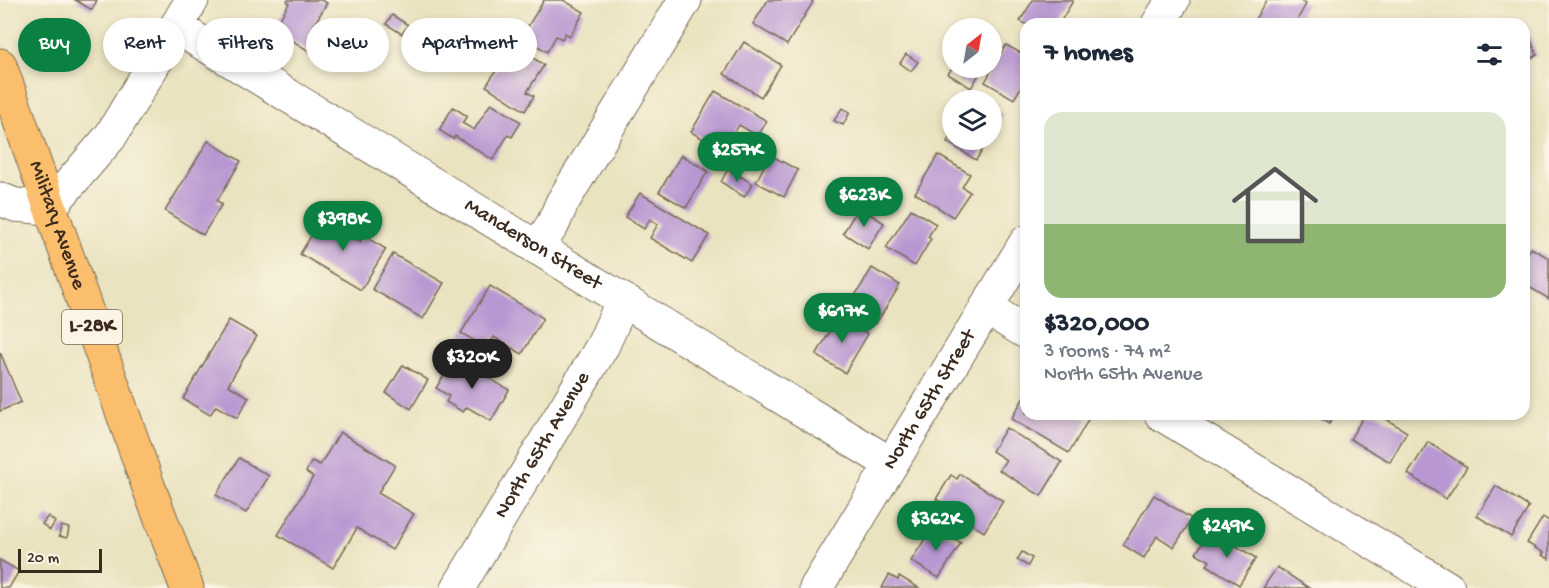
<!DOCTYPE html>
<html lang="en">
<head>
<meta charset="utf-8">
<style>
	body { margin:0; font-family:"Gochi Hand",sans-serif; background:#f6f6f7; color:#1f2937; height:100vh; display:flex; flex-direction:column; font-size:22px; white-space:nowrap }
	* { box-sizing:border-box; margin:0 }
	p { font-size:20px; color:#747a83 }
	.icon { flex:none; width:33px; height:33px; fill:none; stroke:currentColor; stroke-width:2; stroke-linecap:round; stroke-linejoin:round }
	.map { position:relative; flex:1; overflow:hidden }
	.panel { position:absolute; left:1020px; top:18px; width:510px; height:402px; display:flex; flex-direction:column; background:#fff; border-radius:18px; box-shadow:0 3px 9px #0003 }
	.panel>* { flex:none }
	.top-card { position:absolute; left:18px; top:18px; width:570px; height:54px; display:flex; gap:12px }
	.needle { width:39px; rotate:31deg }
	.tools { position:absolute; left:942px; top:18px; display:grid; gap:12px }
	.tools a { display:grid; place-items:center; width:60px; height:60px; border-radius:50%; background:#fff; box-shadow:0 3px 9px #0003; font-size:30px }
	.scale { position:absolute; left:18px; bottom:15px; width:84px; box-sizing:border-box; padding-left:6px; border:3px solid #3b2a1e; border-top:0; font-size:16px; line-height:21px; white-space:nowrap; color:#3b2a1e; -webkit-text-stroke:4px #fcf5e5; paint-order:stroke }
	.price { position:absolute; translate:-50% -51px; padding:0 14px; border-radius:21px; background:#0b8043; color:#fff; font-size:20px; line-height:39px; filter:drop-shadow(0 2px 3px #0008) }
	.price::after { content:''; position:absolute; left:50%; top:36px; width:18px; height:14px; margin-left:-9px; background:inherit; clip-path:polygon(0 0,100% 0,50% 100%) }
	.price.current { background:#222; color:#fff }
	ul { padding:0; list-style:none }
	li { display:grid; align-content:center; gap:12px; height:318px; padding:0 24px }
	li+li { border-top:2px solid #e0e1e3 }
	li span { display:grid; place-items:center; height:186px; border-radius:18px; color:#555 }
	li>.icon { margin-inline-start:auto }
	span .icon { width:108px; height:108px; fill:#fffc; stroke-width:1 }
	li b { font-size:26px }
	h2 { display:flex; justify-content:space-between; align-items:center; height:72px; padding:0 24px; font-size:26px }
	.chip { padding:0 21px; border-radius:27px; background:#fff; box-shadow:0 3px 9px #0003; font-size:21px; line-height:54px }
	.chip.current { background:#0b8043; color:#fff }
	.map>svg:first-child { display:block }
	.building { fill:#b897d2 }
	.lines { fill:none; stroke-linecap:round; stroke-linejoin:round }
	.street-casing { stroke:#786b57; stroke-width:35 }
	.primary-casing { stroke:#786b57; stroke-width:35 }
	.street { stroke:#fff; stroke-width:33 }
	.primary { stroke:#fabe6d; stroke-width:33 }
	.labels { text-anchor:middle; dominant-baseline:central; stroke-width:6; stroke-linejoin:round; paint-order:stroke }
	.shield { fill:#fcf5e5; stroke:#75675a; stroke-width:1.5 }
	.shield-label { font-size:20px; font-weight:bold; fill:#3b2a1e }
	.street-label { font-size:21px; fill:#3b2a1e; stroke:#fcf5e5 }
</style>
</head>
<body>
<div class="map">
<svg width="1549" height="588" viewBox="0 0 1549 588">
	<rect width="100%" height="100%" fill="#fcf5e5"/>
	<filter id="ink" filterUnits="userSpaceOnUse"><feTurbulence type="fractalNoise" baseFrequency=".0167" numOctaves="2"/><feDisplacementMap in="SourceGraphic" scale="12" xChannelSelector="R" yChannelSelector="G"/><feConvolveMatrix kernelMatrix="1 2 1 2 8 2 1 2 1" color-interpolation-filters="sRGB"/></filter>
	<filter id="wash" filterUnits="userSpaceOnUse"><feTurbulence type="fractalNoise" baseFrequency=".008" numOctaves="4" result="noise"/><feDisplacementMap in="SourceGraphic" scale="24" xChannelSelector="R" yChannelSelector="G"/><feGaussianBlur stdDeviation="1.35" result="paint"/><feColorMatrix in="noise" values="0 0 0 0 0 0 0 0 0 0 0 0 0 0 0 0 0 1.4 0 .05"/><feComposite in="paint" operator="in"/></filter>
	<g filter="url(#wash)">
		<rect width="100%" height="100%" fill="#eae3c0"/>
		<g id="blocks">
			<g class="building">
				<path d="M75 0H97L92 10Z"/>
				<path d="M288 0H321L327 3 311 30 322 37 327 28 341 37 326 62 274 29 289 3 287 2Z"/>
				<path d="M544 0H563L584 12 570 36 565 33 562 39 556 36 547 52 522 36Z"/>
				<path d="M768 0H810L813 2 787 45 753 24Z"/>
				<path d="M1033 0H1070L1073 1 1059 24H1025L1020 21Z"/>
				<path d="M1267 0H1299L1306 4 1295 24H1263L1255 19Z"/>
				<path d="M392 15 408 25 402 34 386 24Z"/>
				<path d="M1524 24 1537 55 1524 61Z"/>
				<path d="M744 42 781 65 761 97 724 74Z"/>
				<path d="M513 45 544 65 527 92 534 96 525 111 486 86Z"/>
				<path d="M1006 45 1026 56V79L1014 99 985 82Z"/>
				<path d="M906 54 918 62 911 71 900 63Z"/>
				<path d="M952 68H972L980 73 971 88 948 74Z"/>
				<path d="M715 91 767 121 758 136 739 125 724 151 691 132Z"/>
				<path d="M965 92 978 100H960Z"/>
				<path d="M491 103 521 122 512 137 508 135 493 160 455 136 453 139 439 130 453 107 467 116 462 123 474 130Z"/>
				<path d="M842 108 850 112 843 125 834 121Z"/>
				<path d="M992 108 1003 115 992 135Z"/>
				<path d="M952 132V140H989L976 160 947 142Z"/>
				<path d="M208 141 241 161 217 201 222 204 203 235 165 211Z"/>
				<path d="M681 155 708 171 686 208 659 192Z"/>
				<path d="M770 155 798 170 784 197 756 182Z"/>
				<path d="M938 155 970 174 962 187 970 192 953 217 915 193Z"/>
				<path d="M728 169 753 184 744 197 721 182Z"/>
				<path d="M640 193 709 235 692 263 650 238 658 224 650 219 644 229 625 217Z"/>
				<path d="M859 207 884 223 868 249 843 233Z"/>
				<path d="M911 209 936 224 928 237 931 239 915 266 886 248Z"/>
				<path d="M325 213 347 226 343 232 360 242 364 236 386 249 361 290 300 254Z"/>
				<path d="M1531 248 1549 258V299L1524 284V260Z"/>
				<path d="M393 254 444 283 423 319 372 289Z"/>
				<path d="M872 268 900 285 876 324 848 307Z"/>
				<path d="M490 286 543 318 522 354 494 337 487 348 461 333Z"/>
				<path d="M839 316 868 334 845 373 816 355Z"/>
				<path d="M229 320 257 336 228 385 249 397 237 418 216 406 210 415 183 399Z"/>
				<path d="M0 352 21 402 0 411Z"/>
				<path d="M455 358 509 390 491 421 467 407 463 412 446 402 449 396 436 388Z"/>
				<path d="M403 365 428 380 411 409 386 393Z"/>
				<path d="M1026 394V414H1078L1088 420 1069 453 1011 419Z"/>
				<path d="M1313 414H1335L1329 424Z"/>
				<path d="M1365 414H1378L1407 432 1390 462 1350 439Z"/>
				<path d="M1006 428 1062 462 1041 496 999 470 1006 460 992 451Z"/>
				<path d="M340 432 395 465 378 493 414 514 392 550 357 528 333 568 278 535 313 477 306 472 312 461 320 465Z"/>
				<path d="M1428 442 1467 467 1446 499 1408 474Z"/>
				<path d="M239 458 269 476 246 513 216 495Z"/>
				<path d="M960 474 1003 501 984 532 942 506 943 503 936 499 951 475 957 479Z"/>
				<path d="M1496 486 1529 507 1511 537 1477 516Z"/>
				<path d="M1154 495 1192 519 1174 547 1157 536 1144 558 1123 545Z"/>
				<path d="M48 516 55 522 50 530 42 524Z"/>
				<path d="M1543 517 1549 521V559L1542 555 1544 553 1527 543Z"/>
				<path d="M61 526 69 528 67 538 59 536Z"/>
				<path d="M933 526 961 543 939 578 911 561Z"/>
				<path d="M1207 536 1220 544 1223 538 1256 558 1239 585 1207 565 1210 561 1196 553Z"/>
				<path d="M1022 552 1032 558 1028 566 1017 560Z"/>
				<path d="M0 560 19 571 9 588H0Z"/>
				<path d="M1277 567 1309 588H1263Z"/>
				<path d="M889 575 898 580 899 576 919 588H882Z"/>
			</g>
		</g>
	</g>
	<g filter="url(#ink)">
		<use href="#blocks" fill-opacity="0" stroke="#786b57" stroke-width="1.5"/>
		<g class="lines">
			<defs>
				<g id="street">
					<path d="M1158 24 1173 0"/>
					<path id="s1" d="M176 27 891 464"/>
					<path d="M0 199 15 205 49 208 110 137 192 0"/>
					<path d="M537 248 553 224 562 203 685 0"/>
					<path d="M986 308 1026 332"/>
					<path d="M1161 414 1448 588"/>
					<path id="s2" d="M458 588 603 345 623 300"/>
					<path id="s3" d="M816 588 1026 242"/>
				</g>
				<g id="primary">
					<path id="s4" d="M0 65 149 488 187 588"/>
				</g>
			</defs>
			<use href="#street" class="street-casing"/>
			<use href="#primary" class="primary-casing"/>
			<use href="#street" class="street"/>
			<use href="#primary" class="primary"/>
		</g>
	</g>
	<g class="labels">
		<rect class="shield" x="62" y="310" width="60" height="34" rx="4.5"/>
		<g class="shield-label">
			<text x="92" y="327">L-28K</text>
		</g>
		<g class="street-label">
			<text stroke="none"><textPath href="#s4" startOffset="170">Military Avenue</textPath></text>
			<text stroke="none"><textPath href="#s1" startOffset="418">Manderson Street</textPath></text>
			<text stroke="none"><textPath href="#s3" startOffset="220">North 65th Street</textPath></text>
			<text stroke="none"><textPath href="#s2" startOffset="166">North 65th Avenue</textPath></text>
		</g>
	</g>
</svg>
<div class="tools">
<a><svg class="needle" viewBox="-14 -14 28 28"><path d="M0-13l5 13h-10z" fill="#e53935"/><path d="M0 13l5-13h-10z" fill="#747a83"/></svg></a>
<a><svg class="icon" aria-label="layers" viewBox="0 0 24 24"><path d="M12 4l9 5-9 5-9-5zM3 14l9 5 9-5"/></svg></a>
</div>
<div class="scale">20 m</div>
<b class="price" style="left:737px;top:183px">$257K</b>
<b class="price" style="left:864px;top:228px">$623K</b>
<b class="price" style="left:343px;top:252px">$398K</b>
<b class="price" style="left:842px;top:344px">$617K</b>
<b class="price current" style="left:472px;top:390px">$320K</b>
<b class="price" style="left:936px;top:552px">$362K</b>
<b class="price" style="left:1227px;top:559px">$249K</b>
<div class="top-card">
<a class="chip current">Buy</a>
<a class="chip">Rent</a>
<a class="chip">Filters</a>
<a class="chip">New</a>
<a class="chip">Apartment</a>
</div>
<section class="panel">
<h2>7 homes<svg class="icon" aria-label="filters" viewBox="0 0 24 24"><path d="M4 7h16M4 17h16"/><circle cx="9" cy="7" r="2"/><circle cx="15" cy="17" r="2"/></svg></h2>
<ul>
<li><span style="background:linear-gradient(#dfe7d0 60%,#8fb573 0)"><svg class="icon" aria-label="home" viewBox="0 0 24 24"><path d="M3 11l9-7 9 7M6 9v11h12V9"/></svg></span><div><b>$320,000</b><p>3 rooms · 74 m²</p><p>North 65th Avenue</p></div></li>
</ul>
</section>
</div>
</body>
</html>
